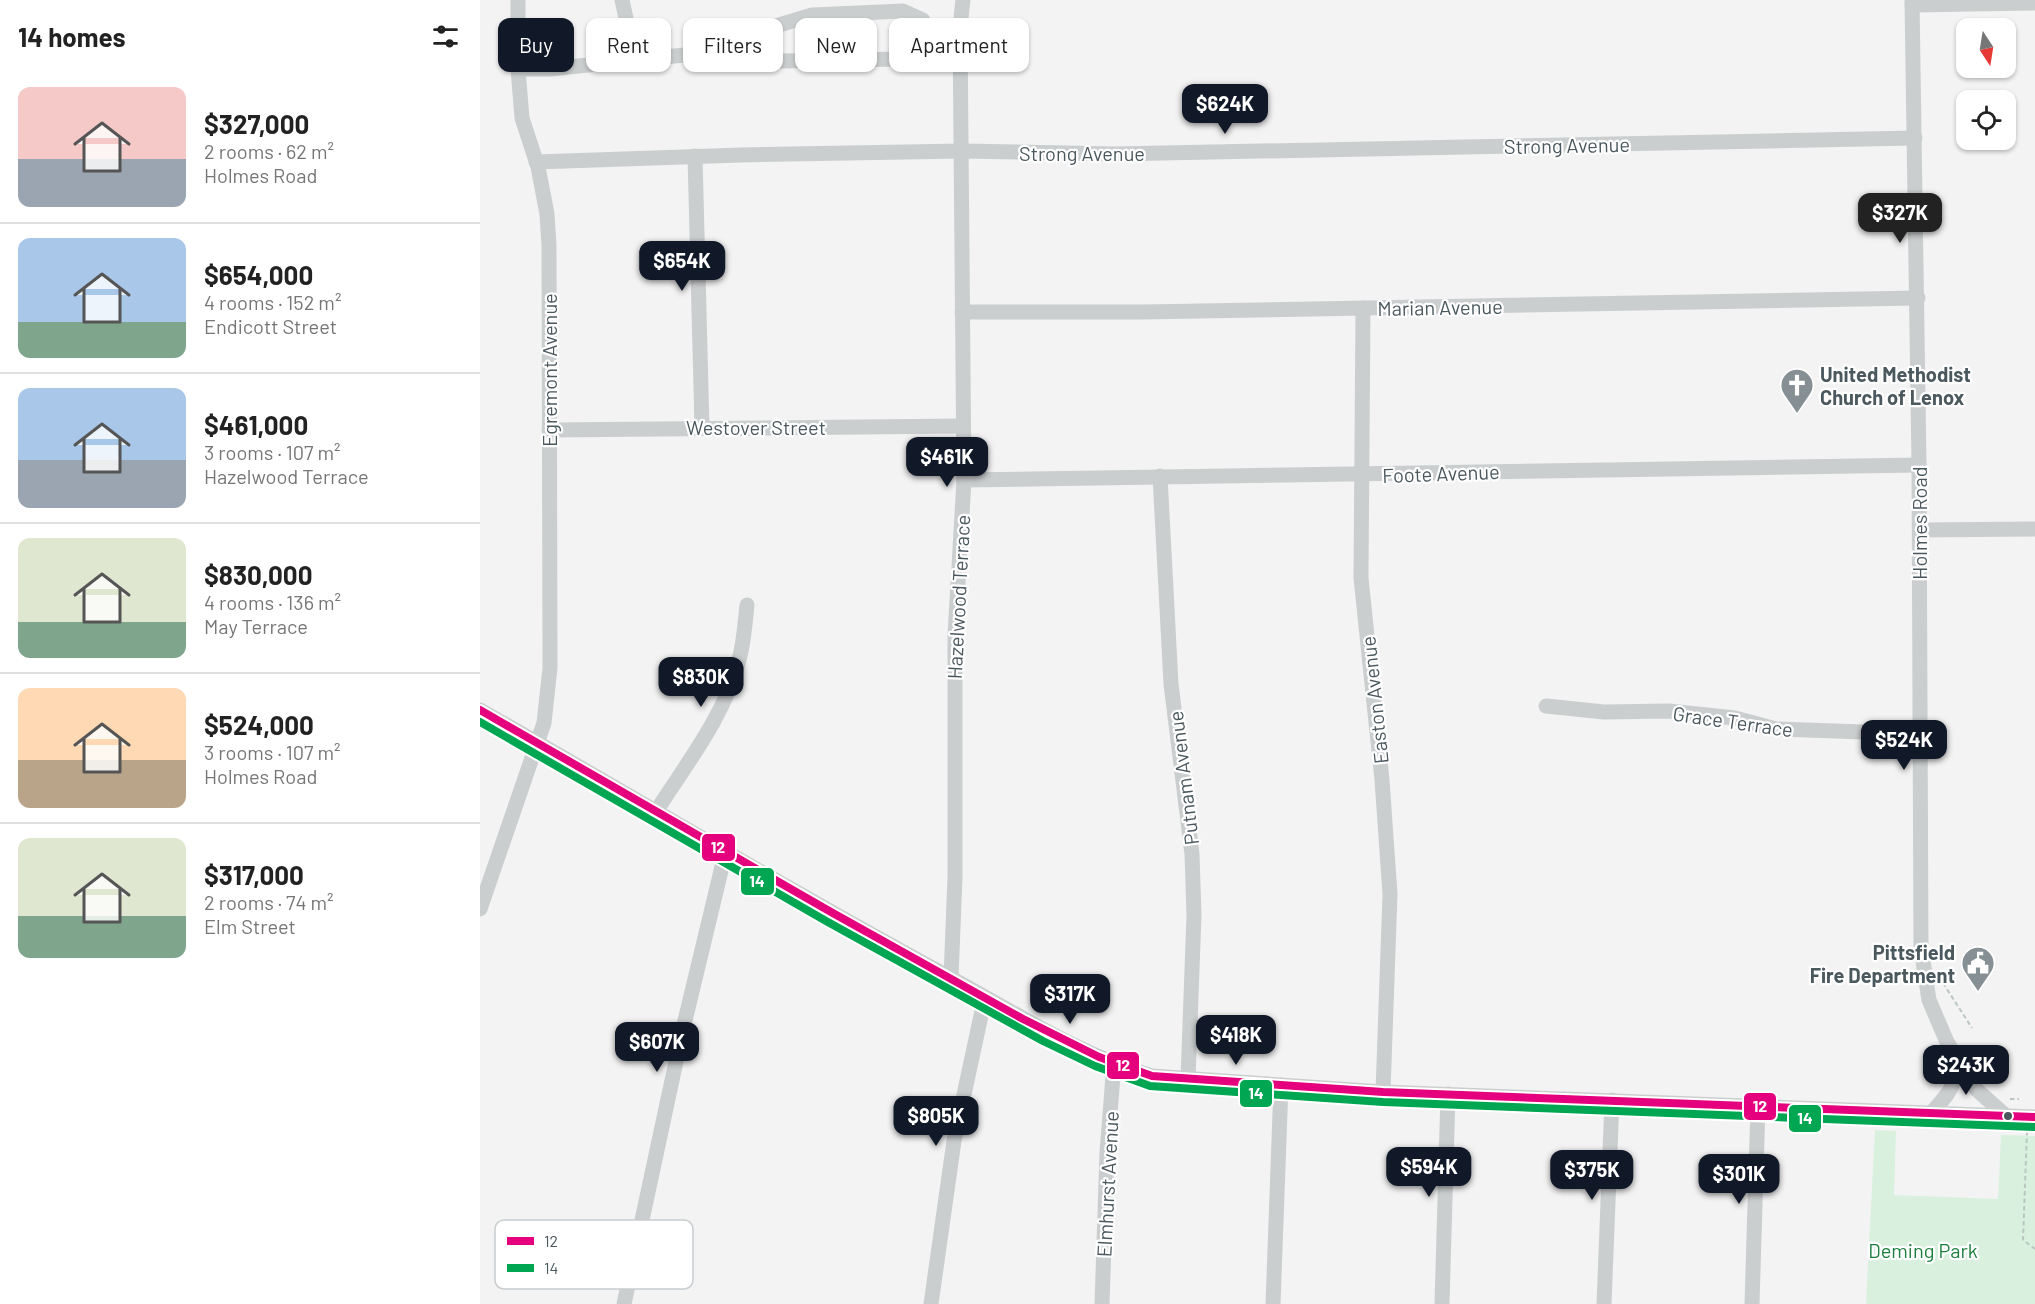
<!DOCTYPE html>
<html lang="en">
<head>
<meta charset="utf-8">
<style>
	body { margin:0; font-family:Barlow,sans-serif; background:#f2f2f2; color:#222; height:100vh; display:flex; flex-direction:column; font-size:22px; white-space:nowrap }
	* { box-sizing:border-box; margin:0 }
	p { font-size:20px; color:#767676 }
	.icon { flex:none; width:33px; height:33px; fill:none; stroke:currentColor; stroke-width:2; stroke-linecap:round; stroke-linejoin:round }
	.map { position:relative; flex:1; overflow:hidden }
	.side { display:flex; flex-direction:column; background:#fff; width:480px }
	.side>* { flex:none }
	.top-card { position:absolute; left:18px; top:18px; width:570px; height:54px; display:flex; gap:12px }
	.needle { width:39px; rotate:168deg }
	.buttons { position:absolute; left:1476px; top:18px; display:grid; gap:12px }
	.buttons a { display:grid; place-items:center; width:60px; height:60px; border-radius:12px; background:#fff; box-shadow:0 2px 4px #0004; font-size:30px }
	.price { position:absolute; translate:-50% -51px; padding:0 14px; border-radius:12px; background:#111827; color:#fff; font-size:20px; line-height:39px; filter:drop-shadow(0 2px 3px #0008) }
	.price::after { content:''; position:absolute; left:50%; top:36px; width:18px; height:14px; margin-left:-9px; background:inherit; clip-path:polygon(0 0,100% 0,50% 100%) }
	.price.selected { background:#222; color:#fff }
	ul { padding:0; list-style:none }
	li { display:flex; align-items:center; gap:18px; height:150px; padding:0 18px }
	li+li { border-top:2px solid #e0e0e0 }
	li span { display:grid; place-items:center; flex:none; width:168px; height:120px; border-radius:12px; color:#555 }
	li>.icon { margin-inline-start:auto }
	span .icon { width:72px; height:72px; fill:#fffc; stroke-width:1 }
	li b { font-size:26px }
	h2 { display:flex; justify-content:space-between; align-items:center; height:72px; padding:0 18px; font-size:26px }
	.pill { padding:0 21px; border-radius:12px; background:#fff; box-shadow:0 2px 4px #0004; font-size:21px; line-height:54px }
	.pill.selected { background:#111827; color:#fff }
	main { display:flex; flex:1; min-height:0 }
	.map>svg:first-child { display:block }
	.green { fill:#d9f0df }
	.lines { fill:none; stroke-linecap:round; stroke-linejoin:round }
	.path { stroke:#bbc6c1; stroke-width:2; stroke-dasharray:4.5 3; stroke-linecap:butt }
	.minor { stroke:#cbcecf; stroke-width:15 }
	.bus-1-casing { stroke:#fff; stroke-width:12 }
	.bus-2-casing { stroke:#fff; stroke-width:12 }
	.bus-1 { stroke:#e5007d; stroke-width:8 }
	.bus-2 { stroke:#00a651; stroke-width:8 }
	.bus-dot { fill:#4b595f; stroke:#fff; stroke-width:2 }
	.labels { text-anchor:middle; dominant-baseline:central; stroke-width:4.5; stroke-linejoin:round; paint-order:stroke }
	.street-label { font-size:20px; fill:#4b595f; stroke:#fff }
	.poi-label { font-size:20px; font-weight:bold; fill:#4b595f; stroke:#fff; text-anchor:start }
	.park-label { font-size:20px; fill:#1d7f3d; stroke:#fff }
	.key { fill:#fff; stroke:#c9cdcf; stroke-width:1.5 }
	.key-label { font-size:16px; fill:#4b595f }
	.line-badge { stroke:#fff; stroke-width:2 }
	.badge-label { font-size:16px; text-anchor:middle; font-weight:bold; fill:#fff }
</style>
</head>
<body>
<main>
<section class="side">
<h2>14 homes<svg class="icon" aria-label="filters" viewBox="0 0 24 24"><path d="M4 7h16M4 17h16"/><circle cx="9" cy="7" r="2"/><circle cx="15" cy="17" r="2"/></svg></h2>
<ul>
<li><span style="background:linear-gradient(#f6c9c9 60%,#9aa5b1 0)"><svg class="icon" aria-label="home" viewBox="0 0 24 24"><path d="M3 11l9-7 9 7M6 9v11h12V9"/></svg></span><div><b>$327,000</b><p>2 rooms · 62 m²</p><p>Holmes Road</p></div></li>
<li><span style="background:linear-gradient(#a9c7e8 70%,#7fa58c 0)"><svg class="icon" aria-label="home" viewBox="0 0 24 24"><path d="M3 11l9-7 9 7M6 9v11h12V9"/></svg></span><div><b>$654,000</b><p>4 rooms · 152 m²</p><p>Endicott Street</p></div></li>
<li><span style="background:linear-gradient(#a9c7e8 60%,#9aa5b1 0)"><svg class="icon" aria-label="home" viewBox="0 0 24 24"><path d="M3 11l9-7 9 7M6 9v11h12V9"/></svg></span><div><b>$461,000</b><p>3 rooms · 107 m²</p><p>Hazelwood Terrace</p></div></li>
<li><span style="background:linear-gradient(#dfe7d0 70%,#7fa58c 0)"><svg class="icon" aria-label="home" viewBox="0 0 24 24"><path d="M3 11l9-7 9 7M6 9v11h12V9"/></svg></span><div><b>$830,000</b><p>4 rooms · 136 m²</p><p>May Terrace</p></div></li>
<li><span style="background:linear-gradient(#ffd9b3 60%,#b9a48a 0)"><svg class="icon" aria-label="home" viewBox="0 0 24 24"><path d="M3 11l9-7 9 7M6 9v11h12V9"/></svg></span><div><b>$524,000</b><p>3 rooms · 107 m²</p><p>Holmes Road</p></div></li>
<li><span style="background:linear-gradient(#dfe7d0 65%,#7fa58c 0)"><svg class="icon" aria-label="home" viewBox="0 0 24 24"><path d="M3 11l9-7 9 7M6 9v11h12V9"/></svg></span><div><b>$317,000</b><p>2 rooms · 74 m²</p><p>Elm Street</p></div></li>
</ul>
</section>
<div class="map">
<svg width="1555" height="1304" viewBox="0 0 1555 1304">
	<rect width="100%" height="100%" fill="#f3f3f3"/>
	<path class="green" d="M1395 1130 1416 1131 1414 1195 1518 1199 1521 1135 1555 1136V1304H1386Z"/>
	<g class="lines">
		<g class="path">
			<path d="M1463 983 1492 1028"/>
			<path d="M1530 1099H1539"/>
			<path d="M1547 1131 1543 1240 1555 1249"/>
		</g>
		<g class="minor">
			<path d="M142 0 155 60"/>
			<path d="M1432 0 1439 465 1441 948 1449 1000 1467 1042 1497 1090 1525 1115"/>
			<path d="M1432 5 1555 3"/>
			<path d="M38 69H70L243 51 271 58 300 61 424 59 441 48 446 34 443 20 423 11 332 15 259 37 243 51"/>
			<path d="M215 156 222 427"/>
			<path d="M56 162 261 155 483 151 635 154 1435 138"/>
			<path d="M883 308 881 578 902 780 910 894 903 1092"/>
			<path d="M482 312H662L1438 298"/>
			<path d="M69 430 483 426"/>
			<path d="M680 476 691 684 712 854 714 915 708 1079"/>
			<path d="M484 480 1439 465"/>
			<path d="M1440 530 1555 529"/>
			<path d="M1066 706 1124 712 1189 711 1255 718 1296 729 1440 734"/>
			<path d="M0 710C157 799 311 892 469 977 536 1013 599 1055 672 1076L903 1092 1555 1117"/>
			<path d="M177 810C207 763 245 715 259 660 264 642 265 623 267 605"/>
			<path d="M0 909 64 723 70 668 69 246 67 214 58 167 42 118 38 69V0"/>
			<path d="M471 978 475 877V635L484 480 480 27 483 0"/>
			<path d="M1453 1111C1474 1087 1477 1086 1470 1054"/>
			<path d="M144 1304 203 1029 246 850"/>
			<path d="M451 1304 474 1141 505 997"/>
			<path d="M622 1304 627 1152 634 1063"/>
			<path d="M793 1304 801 1085"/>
			<path d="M962 1304 968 1094"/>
			<path d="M1124 1304 1132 1100"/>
			<path d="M1272 1304 1278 1106"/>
		</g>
		<defs>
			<path id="bus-1" d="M0 710 351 912 543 1019 619 1057 672 1076 903 1092 1555 1117"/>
			<path id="bus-2" d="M0 722 346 921 563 1041 615 1066 670 1086 903 1102 1555 1127"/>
		</defs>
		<use href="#bus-1" class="bus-1-casing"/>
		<use href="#bus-2" class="bus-2-casing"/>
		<use href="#bus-1" class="bus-1"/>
		<use href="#bus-2" class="bus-2"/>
	</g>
	<defs>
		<symbol id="church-pin" viewBox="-11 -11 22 30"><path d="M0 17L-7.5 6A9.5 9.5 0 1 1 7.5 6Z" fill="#868f93" stroke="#fff"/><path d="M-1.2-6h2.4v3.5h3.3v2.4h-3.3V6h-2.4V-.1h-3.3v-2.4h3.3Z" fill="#fff"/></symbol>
		<symbol id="civic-pin" viewBox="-11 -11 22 30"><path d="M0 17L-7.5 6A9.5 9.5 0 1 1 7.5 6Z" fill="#868f93" stroke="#fff"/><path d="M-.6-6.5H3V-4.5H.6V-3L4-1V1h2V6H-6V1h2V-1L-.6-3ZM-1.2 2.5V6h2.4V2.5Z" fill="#fff"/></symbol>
	</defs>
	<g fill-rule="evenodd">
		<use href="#church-pin" x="1298" y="366" width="38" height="52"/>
		<use href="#civic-pin" x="1479" y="944" width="38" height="52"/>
	</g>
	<circle class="bus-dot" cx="1528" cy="1116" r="5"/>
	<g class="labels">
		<g class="street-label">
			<text transform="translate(1087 145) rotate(-1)">Strong Avenue</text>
			<text x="602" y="153">Strong Avenue</text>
			<text transform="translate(960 307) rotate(-1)">Marian Avenue</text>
			<text transform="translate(69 370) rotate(-90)">Egremont Avenue</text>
			<text x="276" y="427">Westover Street</text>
			<text transform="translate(961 473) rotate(-2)">Foote Avenue</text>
			<text transform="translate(1439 523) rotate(-90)">Holmes Road</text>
			<text transform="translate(478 597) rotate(-87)">Hazelwood Terrace</text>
			<text transform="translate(894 700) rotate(-96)">Easton Avenue</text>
			<text transform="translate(1253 721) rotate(8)">Grace Terrace</text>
			<text transform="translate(703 778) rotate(-97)">Putnam Avenue</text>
			<text transform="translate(627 1184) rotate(-87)">Elmhurst Avenue</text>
		</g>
		<g class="poi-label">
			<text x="1340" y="374">United Methodist<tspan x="1340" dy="23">Church of Lenox</tspan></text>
			<text x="1475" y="952" text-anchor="end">Pittsfield<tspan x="1475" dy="23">Fire Department</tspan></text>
		</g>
		<g class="park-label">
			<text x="1443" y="1250">Deming Park</text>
		</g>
	</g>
	<rect x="15" y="1220" width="198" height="69" rx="9" class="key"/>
	<rect x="27" y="1237" width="27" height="8" fill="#e5007d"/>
	<rect x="27" y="1264" width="27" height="8" fill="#00a651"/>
	<g class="key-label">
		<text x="64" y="1247">12</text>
		<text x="64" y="1274">14</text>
	</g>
	<g class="line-badge">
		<rect x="221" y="833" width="35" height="29" rx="6" fill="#e5007d"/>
		<rect x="260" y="867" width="35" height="29" rx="6" fill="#00a651"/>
		<rect x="626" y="1051" width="34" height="29" rx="6" fill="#e5007d"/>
		<rect x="759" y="1079" width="34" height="29" rx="6" fill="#00a651"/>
		<rect x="1263" y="1092" width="34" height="29" rx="6" fill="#e5007d"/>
		<rect x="1308" y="1104" width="34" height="29" rx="6" fill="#00a651"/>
	</g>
	<g class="badge-label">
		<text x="238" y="853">12</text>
		<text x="277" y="887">14</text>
		<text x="643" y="1071">12</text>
		<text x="776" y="1099">14</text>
		<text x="1280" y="1112">12</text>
		<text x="1325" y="1124">14</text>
	</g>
</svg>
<div class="buttons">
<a><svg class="needle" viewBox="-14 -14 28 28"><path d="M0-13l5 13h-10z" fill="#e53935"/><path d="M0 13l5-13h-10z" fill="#767676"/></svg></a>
<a><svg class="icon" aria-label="locate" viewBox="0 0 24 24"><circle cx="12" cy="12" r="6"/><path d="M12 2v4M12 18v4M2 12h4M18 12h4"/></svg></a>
</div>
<b class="price" style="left:745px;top:135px">$624K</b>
<b class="price selected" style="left:1420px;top:244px">$327K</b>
<b class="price" style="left:202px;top:292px">$654K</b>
<b class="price" style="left:467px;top:488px">$461K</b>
<b class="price" style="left:221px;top:708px">$830K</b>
<b class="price" style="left:1424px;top:771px">$524K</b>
<b class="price" style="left:590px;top:1025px">$317K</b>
<b class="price" style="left:756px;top:1066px">$418K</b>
<b class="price" style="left:177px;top:1073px">$607K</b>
<b class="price" style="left:1486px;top:1096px">$243K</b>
<b class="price" style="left:456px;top:1147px">$805K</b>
<b class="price" style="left:949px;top:1198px">$594K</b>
<b class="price" style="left:1112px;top:1201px">$375K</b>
<b class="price" style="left:1259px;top:1205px">$301K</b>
<div class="top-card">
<a class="pill selected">Buy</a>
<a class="pill">Rent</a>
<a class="pill">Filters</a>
<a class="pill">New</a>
<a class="pill">Apartment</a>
</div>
</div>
</main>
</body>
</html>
